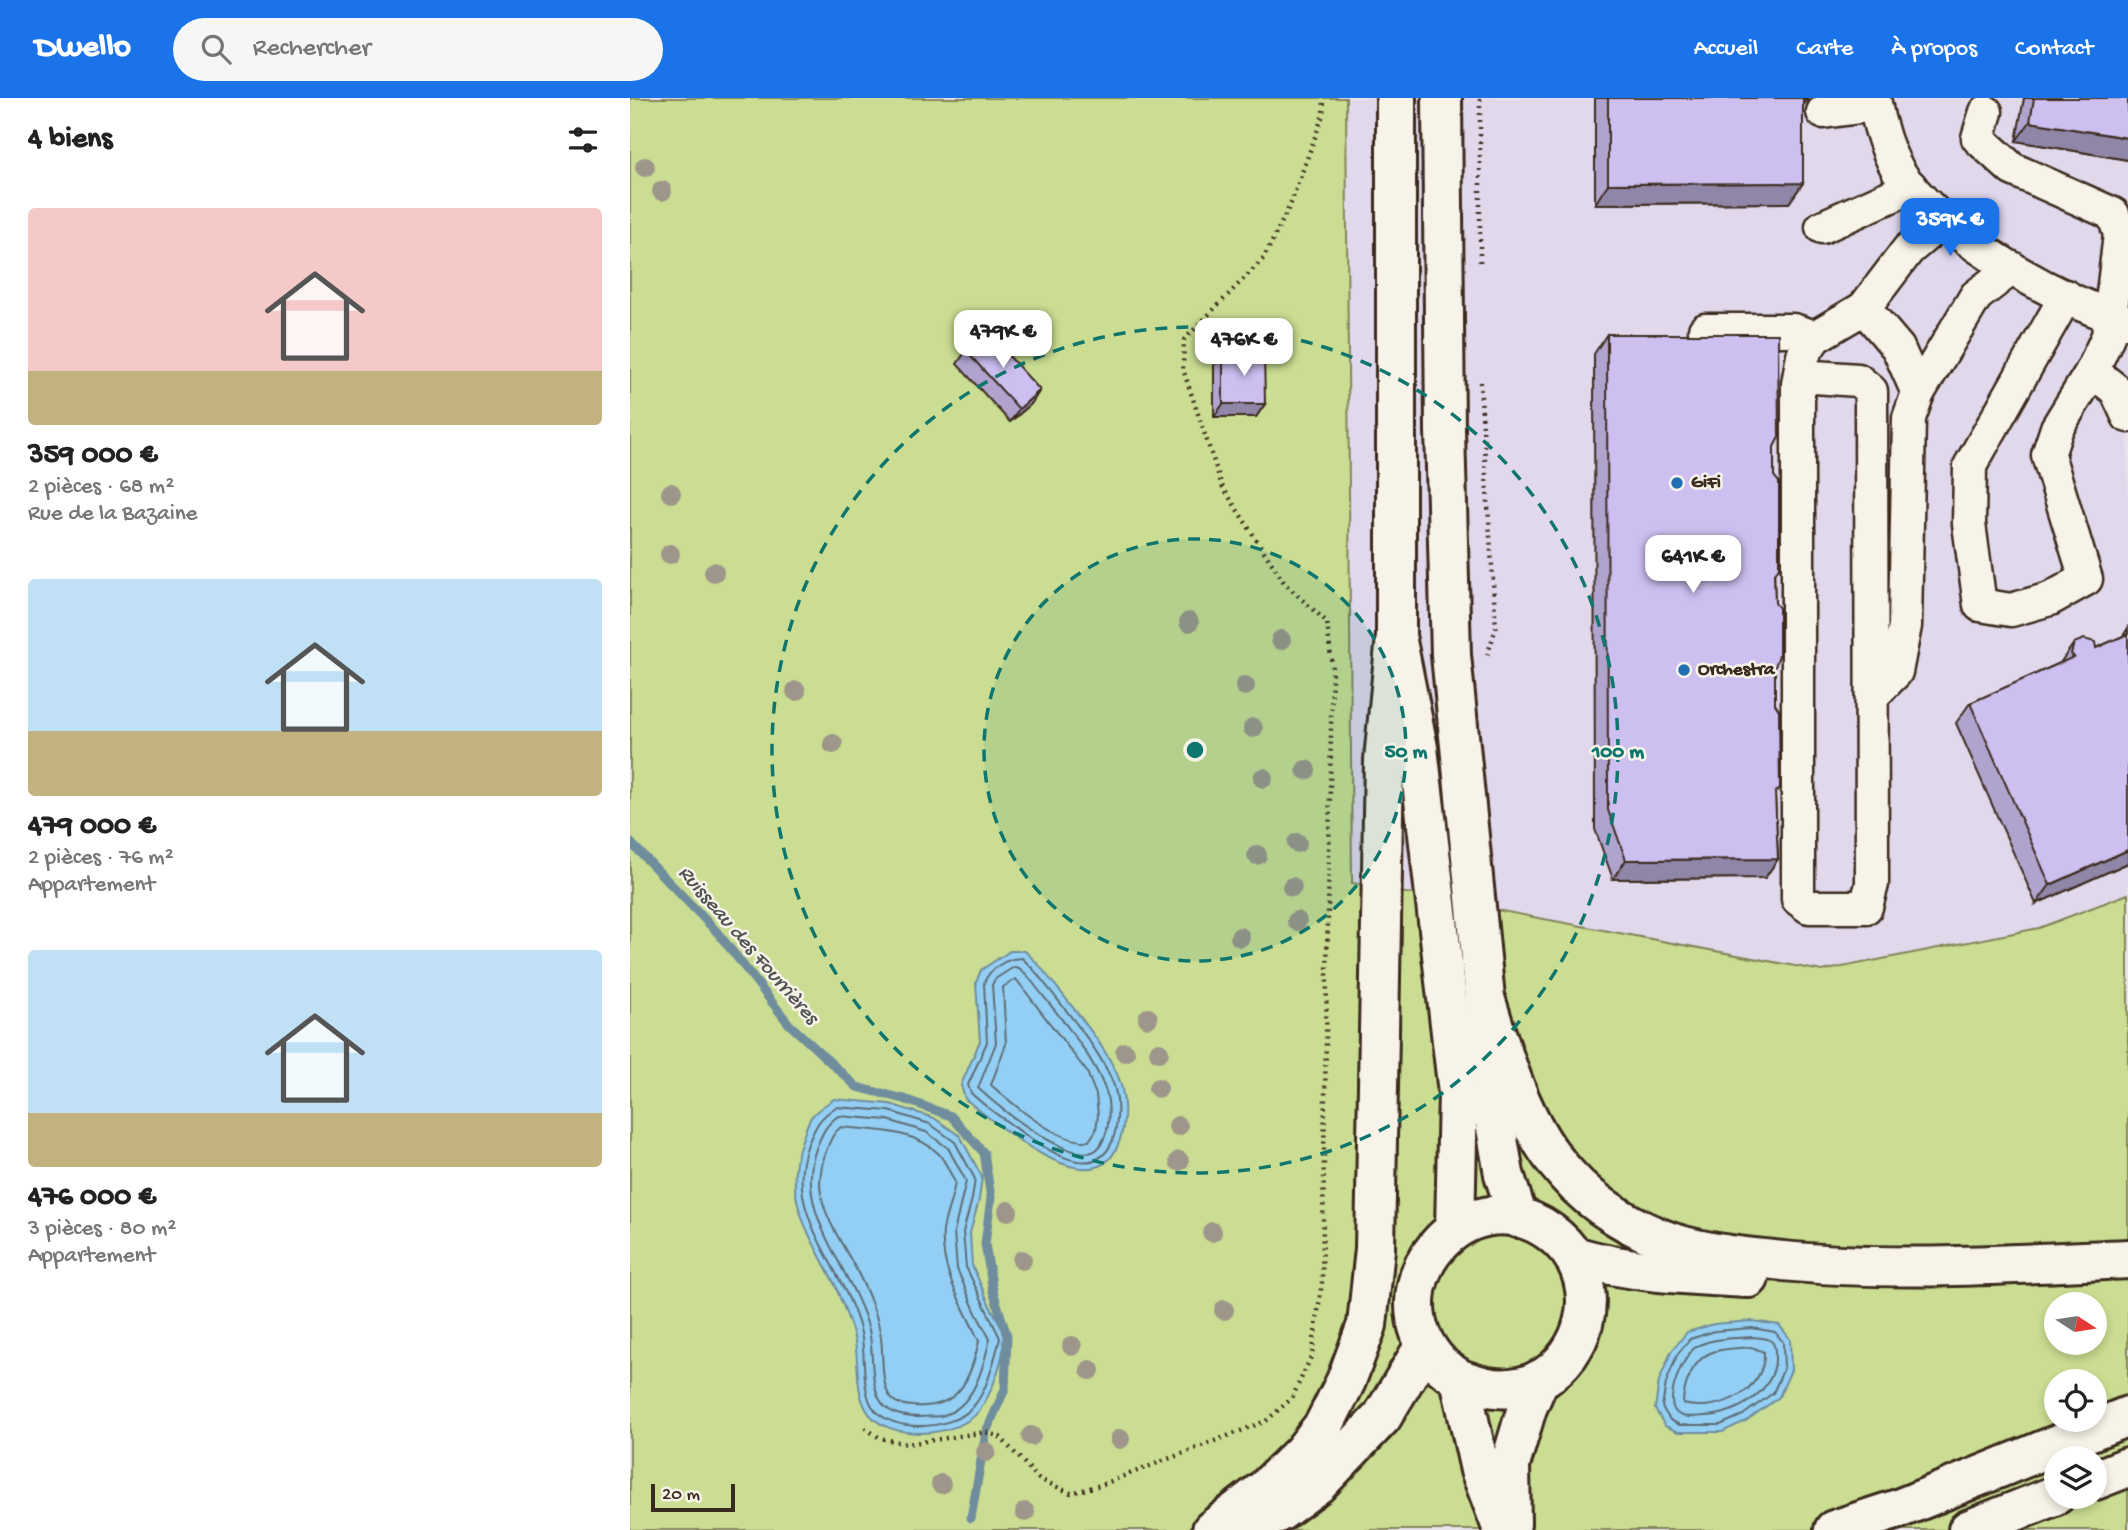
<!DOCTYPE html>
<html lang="fr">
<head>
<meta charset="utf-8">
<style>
	body { margin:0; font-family:"Gochi Hand",sans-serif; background:#f6f6f6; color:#222; height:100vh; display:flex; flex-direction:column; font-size:26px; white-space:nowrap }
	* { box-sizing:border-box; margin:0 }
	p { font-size:23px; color:#767676 }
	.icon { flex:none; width:38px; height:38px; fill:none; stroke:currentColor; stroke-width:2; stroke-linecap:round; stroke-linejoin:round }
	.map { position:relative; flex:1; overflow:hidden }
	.drawer { display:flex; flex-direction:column; background:#fff; width:630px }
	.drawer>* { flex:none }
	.needle { width:46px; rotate:102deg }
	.controls { position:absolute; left:1414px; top:1194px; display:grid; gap:14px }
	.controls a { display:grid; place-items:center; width:63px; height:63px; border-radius:50%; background:#fff; box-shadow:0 4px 10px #0003; font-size:35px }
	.scale { position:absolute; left:21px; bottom:18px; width:84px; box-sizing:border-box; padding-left:7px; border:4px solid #3b2a1e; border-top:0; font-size:19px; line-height:24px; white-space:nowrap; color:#3b2a1e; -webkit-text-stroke:5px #f7f3e8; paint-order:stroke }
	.price { position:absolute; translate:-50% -60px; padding:0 16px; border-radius:14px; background:#fff; color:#222; font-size:23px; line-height:46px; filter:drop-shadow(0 2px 4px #0008) }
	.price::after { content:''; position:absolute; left:50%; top:42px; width:21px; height:16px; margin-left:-10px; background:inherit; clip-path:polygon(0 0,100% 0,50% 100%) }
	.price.on { background:#1a73e8; color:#fff }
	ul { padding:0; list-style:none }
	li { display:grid; align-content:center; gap:14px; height:371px; padding:0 28px }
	li span { display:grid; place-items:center; height:217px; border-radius:7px; color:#555 }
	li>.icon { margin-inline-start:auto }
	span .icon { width:126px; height:126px; fill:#fffc; stroke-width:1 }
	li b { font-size:30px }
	h2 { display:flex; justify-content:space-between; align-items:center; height:84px; padding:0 28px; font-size:30px }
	header { display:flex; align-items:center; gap:42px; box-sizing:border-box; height:98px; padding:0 35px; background:#1a73e8; color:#fff }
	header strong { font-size:33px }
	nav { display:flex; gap:38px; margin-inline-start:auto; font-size:24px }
	.search { width:490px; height:63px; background:#f6f6f6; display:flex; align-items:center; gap:18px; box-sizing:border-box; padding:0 24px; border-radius:38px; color:#767676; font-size:26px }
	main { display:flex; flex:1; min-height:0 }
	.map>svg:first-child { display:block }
	.built { fill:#e1d8ec }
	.green { fill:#cadd92; stroke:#828458; stroke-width:2; fill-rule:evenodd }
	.water { fill:#93cff4; stroke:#708d9e; stroke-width:2 }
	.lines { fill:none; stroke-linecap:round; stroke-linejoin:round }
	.shore { stroke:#5e6c74; stroke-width:2 }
	.stream { stroke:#708d9e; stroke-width:9 }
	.minor-casing { stroke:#3b2a1e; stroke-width:37 }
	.major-casing { stroke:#3b2a1e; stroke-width:44 }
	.highway-casing { stroke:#3b2a1e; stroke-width:44 }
	.path { stroke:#3b2a1e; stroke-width:4.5; stroke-dasharray:2 5; stroke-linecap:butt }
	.minor { stroke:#f7f3e8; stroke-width:32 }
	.major { stroke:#f7f3e8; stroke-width:38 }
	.highway { stroke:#f7f3e8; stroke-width:38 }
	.tree { fill:#9e968a }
	.wall { fill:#b0a4ce; stroke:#3b2a1e; stroke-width:2 }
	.shaded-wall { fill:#9086a8; stroke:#3b2a1e; stroke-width:2 }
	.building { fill:#cdbff0; stroke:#3b2a1e; stroke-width:2 }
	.ring { fill:none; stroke:#0f766e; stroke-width:3.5; stroke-dasharray:12 9 }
	.poi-dot { fill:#1f6fb2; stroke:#f7f3e8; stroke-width:2.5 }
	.labels { text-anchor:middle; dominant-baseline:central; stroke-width:5; stroke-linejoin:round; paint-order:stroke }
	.poi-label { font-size:19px; font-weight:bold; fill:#3b2a1e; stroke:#f7f3e8; text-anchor:start }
	.water-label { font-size:21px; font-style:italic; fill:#515354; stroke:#f7f3e8 }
	.centre { fill:#0f766e; stroke:#f7f3e8; stroke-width:3.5 }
	.ring-label { font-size:21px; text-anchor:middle; font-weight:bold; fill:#0f766e; stroke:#f7f3e8; stroke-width:5; stroke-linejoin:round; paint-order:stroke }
</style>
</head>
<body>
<header>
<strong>Dwello</strong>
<div class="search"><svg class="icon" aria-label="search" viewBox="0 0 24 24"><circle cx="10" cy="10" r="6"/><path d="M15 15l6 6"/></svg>Rechercher</div>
<nav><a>Accueil</a><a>Carte</a><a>À propos</a><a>Contact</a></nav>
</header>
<main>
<section class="drawer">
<h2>4 biens<svg class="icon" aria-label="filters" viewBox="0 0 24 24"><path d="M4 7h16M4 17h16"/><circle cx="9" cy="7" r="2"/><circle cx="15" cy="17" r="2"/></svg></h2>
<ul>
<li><span style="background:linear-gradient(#f6c9c9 75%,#c2b280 0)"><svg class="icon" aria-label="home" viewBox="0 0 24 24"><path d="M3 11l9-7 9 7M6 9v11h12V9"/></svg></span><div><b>359 000 €</b><p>2 pièces · 68 m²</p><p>Rue de la Bazaine</p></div></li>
<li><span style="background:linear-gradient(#bfe0f5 70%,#c2b280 0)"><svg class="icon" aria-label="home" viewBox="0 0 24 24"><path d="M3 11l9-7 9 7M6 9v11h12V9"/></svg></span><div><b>479 000 €</b><p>2 pièces · 76 m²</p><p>Appartement</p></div></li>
<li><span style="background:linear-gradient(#bfe0f5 75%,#c2b280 0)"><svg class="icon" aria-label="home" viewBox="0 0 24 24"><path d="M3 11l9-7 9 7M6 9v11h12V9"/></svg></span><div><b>476 000 €</b><p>3 pièces · 80 m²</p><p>Appartement</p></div></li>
</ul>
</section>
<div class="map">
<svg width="1498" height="1432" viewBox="0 0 1498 1432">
	<rect width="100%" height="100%" fill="#eae3ea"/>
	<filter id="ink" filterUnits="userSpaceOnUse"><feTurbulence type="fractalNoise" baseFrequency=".0143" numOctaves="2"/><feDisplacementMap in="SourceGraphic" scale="14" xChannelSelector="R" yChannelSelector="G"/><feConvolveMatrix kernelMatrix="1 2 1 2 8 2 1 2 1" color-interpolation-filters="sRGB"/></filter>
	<g filter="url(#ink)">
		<path class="built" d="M716 0H1498V796L1409 830 1192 873 721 785Z"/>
		<path class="green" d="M0 0H716L722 785 1192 873 1409 830 1498 796V1432H0ZM1426 1206H1465V1244H1426ZM1426 1283H1465V1321H1426ZM1426 1360H1465V1398H1426Z"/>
		<g class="water">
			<path d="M380 853H395L409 867C432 897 485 956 492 991 496 1010 495 1032 487 1049 460 1110 364 1023 335 1001L331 987 350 943 346 885 351 872Z"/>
			<path d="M204 1001 260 1006 304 1020 330 1038 352 1079 349 1102 340 1135 342 1167 360 1208 377 1238C371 1264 365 1291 349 1313 327 1341 253 1344 236 1311 223 1287 231 1256 222 1232 217 1217 211 1201 205 1187 181 1138 150 1099 172 1042 175 1035 177 1024 182 1018 188 1011 197 1006 204 1001Z"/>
			<path d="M1122 1223 1149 1227 1160 1241 1161 1272 1149 1299 1116 1323 1092 1334H1048L1035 1328 1025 1311 1029 1283 1041 1254 1057 1234 1084 1226Z"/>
		</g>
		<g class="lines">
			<g class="shore">
				<path d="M392 860 404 872C428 903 474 955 485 991 489 1006 488 1029 482 1044 462 1090 404 1043 379 1025 366 1016 352 1006 341 995L338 987 357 944 354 885C359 871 376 860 392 860Z"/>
				<path d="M384 869 389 870 397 877C423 912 460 951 475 991 480 1004 480 1025 475 1038 472 1045 469 1052 462 1054 434 1062 368 1009 348 990L366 945 362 887 365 881Z"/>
				<path d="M386 881 457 974 466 997 468 1017 466 1032 459 1043C428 1046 383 1006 361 987L376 946 373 889Z"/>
				<path d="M206 1009 259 1013 300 1026 325 1044 345 1081 342 1101 333 1134 336 1169 370 1240C364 1263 358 1291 343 1309 322 1333 259 1336 242 1308 231 1289 236 1256 231 1235 216 1170 151 1116 178 1046 186 1027 189 1020 206 1009Z"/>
				<path d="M208 1018 258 1022 296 1034 318 1050 336 1083 324 1134 327 1171 346 1215 360 1241C353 1270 344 1310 311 1318 304 1319 296 1318 290 1319 275 1319 261 1317 252 1305 239 1288 244 1252 239 1232 223 1170 161 1114 187 1048 193 1034 196 1027 208 1018Z"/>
				<path d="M211 1029C244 1033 282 1031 308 1055 315 1062 320 1075 325 1084 323 1101 315 1116 313 1133 310 1174 333 1207 349 1243 340 1282 329 1312 282 1308 273 1307 264 1306 259 1297 249 1278 255 1250 249 1229 245 1211 236 1191 228 1175 214 1147 192 1119 190 1087 190 1076 193 1061 197 1051 201 1041 203 1035 211 1029Z"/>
				<path d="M1122 1230 1145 1234 1153 1244 1154 1270 1143 1295 1113 1317 1090 1327H1050L1040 1322 1032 1309 1036 1285 1047 1257 1060 1241 1085 1233Z"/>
				<path d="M1122 1239C1128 1240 1138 1239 1142 1244 1146 1248 1145 1254 1145 1259 1146 1293 1105 1318 1075 1318 1067 1318 1055 1321 1048 1316 1031 1306 1054 1253 1069 1247 1085 1240 1105 1240 1122 1239Z"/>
				<path d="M1121 1249 1134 1254C1136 1293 1088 1315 1053 1306 1053 1296 1055 1288 1059 1279 1072 1248 1092 1252 1121 1249Z"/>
			</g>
			<path class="stream" d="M0 744 88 835 159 926 227 989 274 1001 321 1018 354 1055 361 1100 355 1146 363 1193 377 1238 375 1291 356 1334 341 1420"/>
			<defs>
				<g id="minor">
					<path d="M1244 0C1248 25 1258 59 1273 80 1322 144 1422 199 1497 224"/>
					<path d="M1193 14 1245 7"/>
					<path d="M1356 14 1348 40 1382 71 1483 116 1490 136 1478 238 1462 273 1427 330 1418 357 1456 481 1420 501 1381 512 1350 507 1339 426 1340 368 1436 198"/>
					<path d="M1192 129 1281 89"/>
					<path d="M1234 210 1268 250 1288 295"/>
					<path d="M1075 232H1163L1185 239"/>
					<path d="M1462 273 1486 292 1498 318"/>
					<path d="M1170 278 1228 282 1241 293 1242 786 1236 809H1179L1168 801V286L1173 257 1185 239 1234 210 1278 152 1313 122"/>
					<path d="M1242 598 1266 574 1275 528 1279 320 1288 295 1346 198 1382 170"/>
				</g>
				<g id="major">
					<path d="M766 0V538L788 650 828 995 825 1131"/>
					<path d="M812 0 815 332 821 557 855 900 864 1018 874 1076 888 1120"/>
					<path d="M830 1281C847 1287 863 1292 881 1290 929 1286 962 1237 955 1191 952 1168 939 1148 920 1134 836 1074 739 1189 809 1265 814 1271 823 1276 830 1281L850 1372 873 1432"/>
					<path d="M881 1426 880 1367 897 1310 909 1282"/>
				</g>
				<g id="highway">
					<path d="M855 900C875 963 892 1027 937 1077 964 1108 1005 1132 1043 1145 1078 1156 1117 1159 1153 1163 1267 1174 1384 1166 1498 1161"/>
					<path d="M944 1158C1001 1175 1060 1177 1119 1180"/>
					<path d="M1465 1382 1498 1369"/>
					<path d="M582 1432 635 1391 672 1355 694 1327 716 1283 737 1227 745 1151 754 662 766 538"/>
					<path d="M615 1432 651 1413 688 1386 752 1319 795 1247"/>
					<path d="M1204 1432 1268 1411 1498 1318"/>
					<path d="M1338 1432 1426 1397"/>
				</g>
			</defs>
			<use href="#minor" class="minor-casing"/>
			<use href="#major" class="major-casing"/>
			<use href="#highway" class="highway-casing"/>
			<g class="path">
				<path d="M850 164V0"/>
				<path d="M850 284 866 530 856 561"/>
				<path d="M235 1330 250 1340 277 1346 356 1334 370 1339 409 1381 441 1395 471 1387 636 1323 662 1300 682 1257 692 1184 702 569 697 524 655 486 592 388 553 271 554 242 634 160 661 105 693 17 694 0"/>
			</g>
			<use href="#minor" class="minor"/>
			<use href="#major" class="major"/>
			<use href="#highway" class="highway"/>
		</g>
		<g class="tree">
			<circle cx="15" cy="69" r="10"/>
			<circle cx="32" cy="93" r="10"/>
			<circle cx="41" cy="395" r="10"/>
			<circle cx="40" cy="456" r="10"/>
			<circle cx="84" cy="474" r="10"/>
			<circle cx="559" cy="524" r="10"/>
			<circle cx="651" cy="542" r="10"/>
			<circle cx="615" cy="588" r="10"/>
			<circle cx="166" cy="593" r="10"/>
			<circle cx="623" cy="630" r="10"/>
			<circle cx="203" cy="646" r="10"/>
			<circle cx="676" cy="672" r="10"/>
			<circle cx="633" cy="680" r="10"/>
			<circle cx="667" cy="745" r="10"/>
			<circle cx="627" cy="757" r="10"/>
			<circle cx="662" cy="789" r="10"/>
			<circle cx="667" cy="823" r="10"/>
			<circle cx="610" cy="839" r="10"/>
			<circle cx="518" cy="920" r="10"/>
			<circle cx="495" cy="954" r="10"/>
			<circle cx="529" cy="954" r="10"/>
			<circle cx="528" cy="990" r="10"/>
			<circle cx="548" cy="1028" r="10"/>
			<circle cx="549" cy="1063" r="10"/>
			<circle cx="378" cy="1113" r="10"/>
			<circle cx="582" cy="1134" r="10"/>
			<circle cx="392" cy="1162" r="10"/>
			<circle cx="594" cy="1212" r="10"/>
			<circle cx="442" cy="1248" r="10"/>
			<circle cx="460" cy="1272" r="10"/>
			<circle cx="401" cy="1338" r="10"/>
			<circle cx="490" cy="1341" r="10"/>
			<circle cx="356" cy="1354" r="10"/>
			<circle cx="311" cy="1386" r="10"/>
			<circle cx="395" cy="1414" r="10"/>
		</g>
		<g class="wall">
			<path d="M965 0H1177V2L1173 8V85L1159 105 965 106Z"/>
			<path d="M1394 0H1498V62L1386 43Z"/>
			<path d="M977 236 1144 349 1145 696 1148 761 1135 780 983 781 965 731 964 256Z"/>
			<path d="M336 253 410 292 401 306 380 324 327 266Z"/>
			<path d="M593 254 635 306 626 319H584V267Z"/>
			<path d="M1498 530V765L1406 806 1326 625 1340 605 1430 565 1444 545 1466 550 1493 538Z"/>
		</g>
		<g class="shaded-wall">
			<path d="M1400 24 1498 40V62L1386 43Z"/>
			<path d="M1173 85 1159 105 965 106 978 86Z"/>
			<path d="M410 292 401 306 380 324 389 311Z"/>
			<path d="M593 306H635L626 319H584Z"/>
			<path d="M1498 752V765L1406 806 1420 787Z"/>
			<path d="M1148 761 1135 780 983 781 996 762Z"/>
		</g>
		<g class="building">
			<path d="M978 0H1177V2H1173V85L978 86Z"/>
			<path d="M1404 0H1498V40L1400 24Z"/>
			<path d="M357 234 410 292 389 311 336 253Z"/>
			<path d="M977 236H1148L1149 339 1144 349V378L1149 384V470L1144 476 1145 505 1149 510V557L1145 569V606L1149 612 1150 690 1145 695 1148 761 996 762 978 712Z"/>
			<path d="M593 254H634L635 306H593Z"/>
			<path d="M1498 536V752L1420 787 1340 605 1444 559 1441 556 1444 545 1454 541 1465 544 1466 550Z"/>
		</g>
	</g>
	<circle cx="565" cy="652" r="211" fill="#0f766e" fill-opacity=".12"/>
	<g class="ring">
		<circle cx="565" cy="652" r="211"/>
		<circle cx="565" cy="652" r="423"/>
	</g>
	<g class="poi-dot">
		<circle cx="1047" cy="385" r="7"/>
		<circle cx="1054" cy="572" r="7"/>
	</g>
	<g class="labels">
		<g class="poi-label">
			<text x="1061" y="385">GiFi</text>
			<text x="1068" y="572">Orchestra</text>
		</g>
		<g class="water-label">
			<text transform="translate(117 848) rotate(49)">Ruisseau des Fourrières</text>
		</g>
	</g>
	<circle cx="565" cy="652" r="10" class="centre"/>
	<g class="ring-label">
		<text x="776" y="659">50 m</text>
		<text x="988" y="659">100 m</text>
	</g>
</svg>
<div class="controls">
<a><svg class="needle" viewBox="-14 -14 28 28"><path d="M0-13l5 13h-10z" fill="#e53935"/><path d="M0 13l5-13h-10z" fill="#767676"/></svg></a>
<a><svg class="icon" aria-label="locate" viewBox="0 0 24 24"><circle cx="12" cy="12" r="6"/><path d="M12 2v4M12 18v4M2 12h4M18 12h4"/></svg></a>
<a><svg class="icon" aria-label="layers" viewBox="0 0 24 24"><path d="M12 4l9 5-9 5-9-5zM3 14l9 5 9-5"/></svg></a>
</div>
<div class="scale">20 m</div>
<b class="price on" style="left:1320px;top:160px">359K €</b>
<b class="price" style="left:373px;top:272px">479K €</b>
<b class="price" style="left:614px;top:280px">476K €</b>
<b class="price" style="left:1063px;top:497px">641K €</b>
</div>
</main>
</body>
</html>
